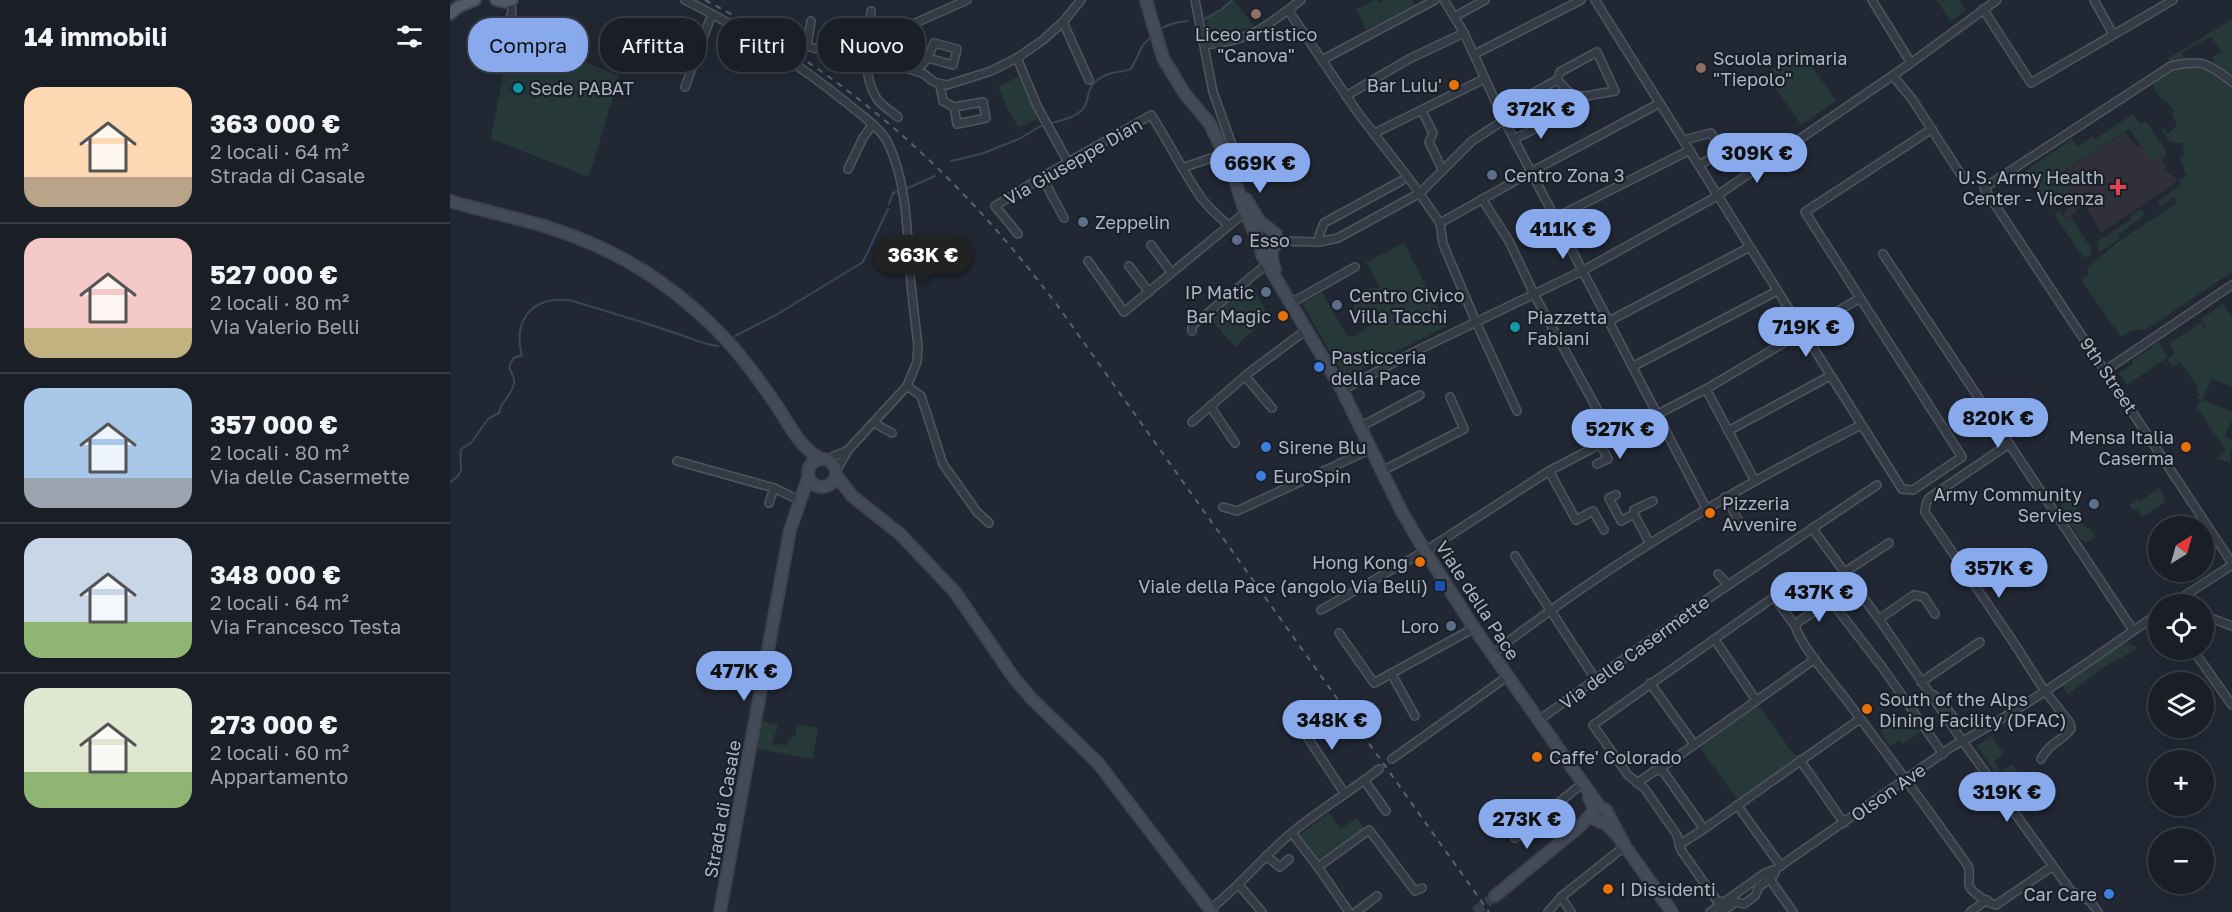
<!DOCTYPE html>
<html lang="it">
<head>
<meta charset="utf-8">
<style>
	body { margin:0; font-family:"Golos Text",sans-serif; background:#22272f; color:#f1f3f6; height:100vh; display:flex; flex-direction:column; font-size:22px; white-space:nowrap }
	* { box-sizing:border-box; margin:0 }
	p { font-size:20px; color:#9fa2a7 }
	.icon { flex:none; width:33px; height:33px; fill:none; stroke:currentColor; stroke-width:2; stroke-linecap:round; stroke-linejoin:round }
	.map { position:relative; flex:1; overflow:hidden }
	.details { display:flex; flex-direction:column; background:#191e27; width:450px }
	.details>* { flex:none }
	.hud { position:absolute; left:18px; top:18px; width:570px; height:54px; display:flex; gap:12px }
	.needle { width:39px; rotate:37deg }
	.fabs { position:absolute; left:1698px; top:516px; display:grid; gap:12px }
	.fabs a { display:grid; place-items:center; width:66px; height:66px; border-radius:50%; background:#191e27; box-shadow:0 6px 24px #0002,0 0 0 2px #373c44; font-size:30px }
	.price { position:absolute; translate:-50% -51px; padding:0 14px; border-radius:21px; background:#88aaed; color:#111; font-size:20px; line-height:39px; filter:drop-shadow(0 2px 3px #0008) }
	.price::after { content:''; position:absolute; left:50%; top:36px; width:18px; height:14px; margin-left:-9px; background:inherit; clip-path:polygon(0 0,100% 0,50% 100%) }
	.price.selected { background:#222; color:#fff }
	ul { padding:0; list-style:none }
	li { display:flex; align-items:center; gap:18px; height:150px; padding:0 24px }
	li+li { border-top:2px solid #373c44 }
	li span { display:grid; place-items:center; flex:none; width:168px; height:120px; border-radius:18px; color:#555 }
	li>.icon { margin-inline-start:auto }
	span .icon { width:72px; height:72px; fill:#fffc; stroke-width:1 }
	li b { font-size:26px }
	h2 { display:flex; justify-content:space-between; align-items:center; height:72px; padding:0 24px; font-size:26px }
	.chip { padding:0 21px; border-radius:24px; background:#191e27; box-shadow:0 6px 24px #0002,0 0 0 2px #373c44; font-size:21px; line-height:54px }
	.chip.selected { background:#88aaed; color:#111 }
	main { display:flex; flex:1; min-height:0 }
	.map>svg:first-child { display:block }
	.medical { fill:#312f3a }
	.green { fill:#273839 }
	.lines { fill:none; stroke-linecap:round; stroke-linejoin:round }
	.stream { stroke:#38465c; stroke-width:2 }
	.secondary-tunnel { stroke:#363d49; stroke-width:10; stroke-dasharray:10 5; stroke-linecap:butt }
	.street-casing { stroke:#4f5560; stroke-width:10 }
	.secondary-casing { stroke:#3e444f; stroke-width:14 }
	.primary-casing { stroke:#3e444f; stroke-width:14 }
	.street { stroke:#343b45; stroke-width:7 }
	.secondary { stroke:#434a58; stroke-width:10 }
	.primary { stroke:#525965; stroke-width:10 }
	.rail { stroke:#59606e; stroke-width:2; stroke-dasharray:6 6; stroke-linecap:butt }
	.education-dot { fill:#8d6e63; stroke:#1a202a; stroke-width:2 }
	.food-dot { fill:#e8710a; stroke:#1a202a; stroke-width:2 }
	.culture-dot { fill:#0f9aa8; stroke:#1a202a; stroke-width:2 }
	.service-dot { fill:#5c6f8a; stroke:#1a202a; stroke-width:2 }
	.health-dot { fill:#e0444e; stroke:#1a202a; stroke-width:2 }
	.shop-dot { fill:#3f7fe0; stroke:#1a202a; stroke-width:2 }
	.transit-dot { fill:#1a4fb4; stroke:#1a202a; stroke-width:2 }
	.labels { text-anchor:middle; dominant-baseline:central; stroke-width:4.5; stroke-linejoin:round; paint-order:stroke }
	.poi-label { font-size:18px; fill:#afb5c2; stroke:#1a202a; text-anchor:start }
	.street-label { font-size:18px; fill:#afb5c2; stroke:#1a202a }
</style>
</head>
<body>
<main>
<section class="details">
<h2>14 immobili<svg class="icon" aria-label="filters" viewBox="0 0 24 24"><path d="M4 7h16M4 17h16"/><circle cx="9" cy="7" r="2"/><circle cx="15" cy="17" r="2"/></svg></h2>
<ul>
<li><span style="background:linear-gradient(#ffd9b3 75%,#b9a48a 0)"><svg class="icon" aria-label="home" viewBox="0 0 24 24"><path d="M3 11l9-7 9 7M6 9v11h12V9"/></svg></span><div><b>363 000 €</b><p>2 locali · 64 m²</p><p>Strada di Casale</p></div></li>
<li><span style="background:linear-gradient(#f6c9c9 75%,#c2b280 0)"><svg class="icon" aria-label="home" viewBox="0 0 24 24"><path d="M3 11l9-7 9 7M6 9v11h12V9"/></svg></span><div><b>527 000 €</b><p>2 locali · 80 m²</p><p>Via Valerio Belli</p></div></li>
<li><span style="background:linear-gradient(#a9c7e8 75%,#9aa5b1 0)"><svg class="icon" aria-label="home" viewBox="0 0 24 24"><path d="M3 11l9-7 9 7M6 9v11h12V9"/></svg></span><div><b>357 000 €</b><p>2 locali · 80 m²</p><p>Via delle Casermette</p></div></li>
<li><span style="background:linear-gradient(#c9d6e8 70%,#8fb573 0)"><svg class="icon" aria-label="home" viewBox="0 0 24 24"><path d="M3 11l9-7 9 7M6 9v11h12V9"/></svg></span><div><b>348 000 €</b><p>2 locali · 64 m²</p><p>Via Francesco Testa</p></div></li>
<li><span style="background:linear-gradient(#dfe7d0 70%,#8fb573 0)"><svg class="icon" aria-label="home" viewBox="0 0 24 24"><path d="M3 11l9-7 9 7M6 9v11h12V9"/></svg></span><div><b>273 000 €</b><p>2 locali · 60 m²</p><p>Appartamento</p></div></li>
</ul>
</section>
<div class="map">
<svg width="1782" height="912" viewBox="0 0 1782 912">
	<rect width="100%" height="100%" fill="#212834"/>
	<path class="medical" d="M1675 132 1686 147 1693 145 1708 157 1717 166 1714 169 1728 181 1651 233 1634 202 1619 219 1613 215 1621 202 1614 196 1608 176Z"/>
	<g class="green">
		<path d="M784 0 804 26 779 34 758 35 756 18 768 13Z"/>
		<path d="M925 0H928L929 3 935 0H963L965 5 916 30 906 9Z"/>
		<path d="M1486 0H1509L1516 10 1501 21Z"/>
		<path d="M1782 19V76L1765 63 1762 57 1771 52 1761 36 1732 53 1735 59 1720 61 1719 58Z"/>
		<path d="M61 32 169 76 139 177 41 139Z"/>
		<path d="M1351 50 1386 101 1351 125 1316 74Z"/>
		<path d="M1738 66 1760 70 1782 86V272L1697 329 1681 331 1671 337 1631 280 1639 274 1637 268 1668 242 1727 203 1723 197 1711 207 1708 201 1731 185 1729 180 1736 176 1730 157 1734 156 1733 143 1720 142 1711 130 1713 128 1718 134 1726 126V121L1721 114 1724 111 1716 101 1713 102 1703 86 1704 82 1729 67Z"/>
		<path d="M572 75 590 118 569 127 561 116 548 87Z"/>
		<path d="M1683 114 1690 124 1696 121 1715 150 1716 155 1712 160 1709 157 1701 162 1693 145 1691 146 1679 129 1608 175 1619 193 1615 196 1620 201 1604 202 1600 207 1575 171 1622 139 1627 147 1643 136 1645 139Z"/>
		<path d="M1691 209 1695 214 1668 235 1669 239 1650 252 1647 242 1682 219 1681 216Z"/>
		<path d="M1613 211 1611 214 1617 220 1621 218 1641 248V254L1634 258 1604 214Z"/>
		<path d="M954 243 997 326 897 377 893 375 852 303 872 292 897 336 903 337 921 325C894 316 901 284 930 288L916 262Z"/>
		<path d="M801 284 819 316 785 347 758 316 793 286 797 288Z"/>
		<path d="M1773 304 1782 317V387L1761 379 1753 400 1782 411V420L1775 436 1782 440 1780 463 1766 459 1776 451 1746 406 1752 400 1747 398 1749 394 1745 389 1748 387 1730 362 1722 367 1717 359 1725 354 1719 344 1750 323 1754 328 1756 327 1751 319Z"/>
		<path d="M1709 342 1718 357 1677 385 1669 373 1683 364 1682 361Z"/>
		<path d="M1710 488 1715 502 1693 517 1687 510 1680 508V504L1687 499 1690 501Z"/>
		<path d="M1621 499 1627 507 1625 512 1637 529 1640 528 1646 536 1638 542 1631 540 1610 509 1612 505Z"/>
		<path d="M1676 642 1689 648 1651 669 1618 694 1612 685Z"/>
		<path d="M1306 702 1347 759 1288 800 1247 744Z"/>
		<path d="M1449 716 1460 720 1470 732 1453 744 1449 740 1440 746 1430 731Z"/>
		<path d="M312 721 328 725 322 744 328 746 329 743 337 746 338 740 345 736 347 724 368 728 363 759 304 748 309 722Z"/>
		<path d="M1541 736 1554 754 1544 761 1551 772 1562 764 1568 773 1553 784 1527 746Z"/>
		<path d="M879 813 891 829 907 818 914 829 868 863 848 836Z"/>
	</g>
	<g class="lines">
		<g class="stream">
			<path d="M751 21 772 9 782 0"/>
			<path d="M708 31C716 24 727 22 738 21"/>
			<path d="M602 123C613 120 628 117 635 106 639 98 637 88 646 81 660 70 667 74 681 69L693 45 703 35"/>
			<path d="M501 161 531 154 569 139 591 126"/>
			<path d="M458 188 485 176"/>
			<path d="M439 204 443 193 449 191"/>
			<path d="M285 336 326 315 413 262 438 209"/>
			<path d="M0 482C18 471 8 465 11 449L21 443 38 419 49 413C51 401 63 394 64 383 66 370 52 372 65 357L72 356C63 322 80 297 117 300 125 301 132 304 139 306 169 315 199 324 228 334 240 338 255 345 268 346"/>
		</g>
		<path class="secondary-tunnel" d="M1025 912 1045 896"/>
		<defs>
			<g id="street">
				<path d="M235 0C295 30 351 65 403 108 415 118 431 129 438 143 457 183 457 230 460 273 462 297 465 321 468 345L467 362 457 386 399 449 386 471"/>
				<path d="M994 0 1014 33 1054 120 1256 508"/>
				<path d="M1145 0 1452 489 1463 490 1512 457 1355 212 1482 129"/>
				<path d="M1422 0 1461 63"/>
				<path d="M1644 0 1663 34"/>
				<path d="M1533 9 1581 83 1723 0"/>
				<path d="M838 10 908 113 963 184 990 223 993 244 1026 322 1067 411"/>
				<path d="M421 11C418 41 410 72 427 99 432 106 442 112 448 117"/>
				<path d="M1004 17 1035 0"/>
				<path d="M613 22 639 80"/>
				<path d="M58 25 92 39"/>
				<path d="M327 26 357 46 384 54 410 60 420 59 466 71 474 74 484 82 497 85 541 71 567 58 593 40 613 22 631 0"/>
				<path d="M57 28 62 12 61 1"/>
				<path d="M419 37H434L517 0"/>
				<path d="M754 45C800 41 816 27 851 0"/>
				<path d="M357 46 361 21"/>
				<path d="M1025 54 1131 0"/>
				<path d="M567 58 587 106 618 162"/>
				<path d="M872 60 985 0"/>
				<path d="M466 71 478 58 503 65 507 49 484 43 478 58"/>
				<path d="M1443 76 1462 99 1515 181"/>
				<path d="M1782 82C1758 63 1752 59 1721 66L1534 188 1782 563"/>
				<path d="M490 85 493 101 504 107 533 102 536 118 507 124 504 107"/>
				<path d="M235 87 262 14"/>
				<path d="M896 96 959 59 1014 33"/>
				<path d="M972 111 983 133 979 142 992 169"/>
				<path d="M1050 111 1107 80 1122 95 1136 96 1165 91 1147 52 1110 72 1107 80"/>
				<path d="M925 133 1034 79"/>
				<path d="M1064 139 1091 126 1105 116"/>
				<path d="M1234 140 1261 133 1273 152 1249 165"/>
				<path d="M732 168 773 154 780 157 783 155 782 145 763 92 745 0"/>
				<path d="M398 169 413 138 422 125"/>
				<path d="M592 177 614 218"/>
				<path d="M1032 199 1059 241 1085 296 1163 438"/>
				<path d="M1105 218 1240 150"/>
				<path d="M990 223 1081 172 1210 103"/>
				<path d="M568 234 545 206 592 177 701 115C719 142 733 172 752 199 759 208 769 217 778 225"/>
				<path d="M828 241 869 242 888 238 970 193 1022 141 1054 120"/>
				<path d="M869 242V236L874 223 951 181"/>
				<path d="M701 245 721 272"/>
				<path d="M1433 254 1683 630"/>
				<path d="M638 261 674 312 798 210"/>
				<path d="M679 266 699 292"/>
				<path d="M841 303 905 267"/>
				<path d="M1159 321 1300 247"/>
				<path d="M742 331V326L817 264"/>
				<path d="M1184 366 1327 291"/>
				<path d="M1656 370 1782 285"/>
				<path d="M795 376 822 408"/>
				<path d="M457 386 471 396 493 464 527 512 539 523"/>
				<path d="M1256 389 1305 481"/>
				<path d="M892 390 968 350 1132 271 1262 199 1461 63 1547 0"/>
				<path d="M760 406 785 443"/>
				<path d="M742 422 800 372 856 330"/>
				<path d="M424 423 442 433"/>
				<path d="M910 427 970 395"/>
				<path d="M1278 431 1380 376"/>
				<path d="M1559 444 1479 498 1476 504 1475 512 1564 643 1594 690 1620 723 1621 729C1610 743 1601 741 1591 759"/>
				<path d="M377 459 396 451"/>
				<path d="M227 461 324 488 351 501"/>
				<path d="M1147 464 1158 459 1150 444"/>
				<path d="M932 471 1014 429 1000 397"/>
				<path d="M1099 471 1126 520 1143 511 1154 530"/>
				<path d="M1166 495 1159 498 1171 521 1184 514 1199 542"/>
				<path d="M1275 497 1290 523"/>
				<path d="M319 503 324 488"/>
				<path d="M773 507 787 511 921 449"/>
				<path d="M1184 514V510L1203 501"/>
				<path d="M1362 528 1429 619 1509 736 1621 891 1640 901 1648 912"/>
				<path d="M1065 556 1146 680"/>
				<path d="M1395 572 1439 543"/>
				<path d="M1268 574 1278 585"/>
				<path d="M1722 604 1782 565"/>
				<path d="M871 610 980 548 1099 471 1256 389 1410 298"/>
				<path d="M1754 618 1758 617 1782 626"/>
				<path d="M1429 619 1464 595 1474 597 1485 614"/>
				<path d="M889 633 924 683 1024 628"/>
				<path d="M1265 640 1306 700"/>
				<path d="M1743 650 1782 705"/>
				<path d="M1042 654C1157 565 1281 490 1411 425"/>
				<path d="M941 673 965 716"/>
				<path d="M1471 682 1530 642"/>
				<path d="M1200 683 1244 744"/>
				<path d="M1484 695 1493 703 1506 721 1505 730"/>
				<path d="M1089 720 1253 602 1427 485"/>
				<path d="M848 723 895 794"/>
				<path d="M1493 754 1432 667 1384 605 1377 603 1348 622 1345 626C1353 649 1382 681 1398 702 1438 756 1479 810 1518 866 1521 873 1518 878 1519 885 1520 892 1540 904 1546 905L1603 866"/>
				<path d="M942 759 1058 676"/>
				<path d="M1350 760 1394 823"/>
				<path d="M1210 769 1365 659"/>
				<path d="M914 780 936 811"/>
				<path d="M1187 783 1206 770 1213 771 1254 829 1229 845"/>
				<path d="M1287 805 1331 866"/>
				<path d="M1254 829 1410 719"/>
				<path d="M842 833 868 867 899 912"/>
				<path d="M1065 838 1133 783"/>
				<path d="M816 856 830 867 839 859"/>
				<path d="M868 867 919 830 965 891 972 888"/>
				<path d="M1319 878 1343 912"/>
				<path d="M789 885 812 912"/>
				<path d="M1111 897 1121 912"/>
				<path d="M1274 902 1267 901 1231 850 1227 835 1195 789 1178 775 1143 725 1324 597 1346 627"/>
				<path d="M758 911C788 888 811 859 839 835 867 811 900 792 929 769"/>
				<path d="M906 912 927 896"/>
				<path d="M1098 912 1111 897 1175 846"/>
				<path d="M1260 912 1315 873 1326 869 1503 746C1575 709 1641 659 1708 614"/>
				<path d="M1271 912 1286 902 1294 904 1305 896 1309 887 1324 875 1326 869"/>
				<path d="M1520 912 1537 900"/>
			</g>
			<g id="secondary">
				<path d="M696 0 713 58 735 94 760 124 786 180"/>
				<path d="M783 174 795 212 811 247 812 255 892 390 952 512 975 551 1024 628 1137 789 1150 807 1156 810 1175 846"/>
				<path d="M796 199 810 222 826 234V244L822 249V260L825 270"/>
				<path d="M0 201C32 211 65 217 97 227 170 250 228 287 280 344 297 363 312 384 327 406 339 424 350 448 370 458"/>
				<circle cx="372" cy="473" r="14"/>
				<path d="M386 475 402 496 450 534 505 592 564 678 582 699 648 763 762 912"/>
				<path d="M1139 797 1143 807 1144 819 1157 825 1167 835 1222 912"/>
				<path d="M1045 896 1129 827 1143 812"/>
				<path d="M270 912 340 530 358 478"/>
			</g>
			<g id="primary">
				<path d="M46 0 55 2 62 0"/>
				<path d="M0 14 8 7 25 0"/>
			</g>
		</defs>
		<use href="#street" class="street-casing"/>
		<use href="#secondary" class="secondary-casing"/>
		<use href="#primary" class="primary-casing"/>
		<use href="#street" class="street"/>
		<use href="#secondary" class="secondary"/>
		<use href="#primary" class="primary"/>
		<path class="rail" d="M255 0C402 78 511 176 610 309L1039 912"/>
	</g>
	<g class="education-dot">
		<circle cx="806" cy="14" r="6"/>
		<circle cx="1251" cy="68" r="6"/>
	</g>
	<g class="food-dot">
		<circle cx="1004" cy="85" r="6"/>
		<circle cx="833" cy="316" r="6"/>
		<circle cx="1736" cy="447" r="6"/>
		<circle cx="1260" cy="513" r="6"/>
		<circle cx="970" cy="562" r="6"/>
		<circle cx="1417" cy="709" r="6"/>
		<circle cx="1087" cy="757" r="6"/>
		<circle cx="1158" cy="889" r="6"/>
	</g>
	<g class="culture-dot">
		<circle cx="68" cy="88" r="6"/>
		<circle cx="1065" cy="327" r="6"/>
	</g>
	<g class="service-dot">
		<circle cx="1042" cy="175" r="6"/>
		<circle cx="633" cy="222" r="6"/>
		<circle cx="787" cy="240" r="6"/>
		<circle cx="816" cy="292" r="6"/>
		<circle cx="887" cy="305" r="6"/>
		<circle cx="1644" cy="504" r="6"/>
		<circle cx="1001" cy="626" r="6"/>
	</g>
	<path class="health-dot" d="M1665 178h6v6h6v6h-6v6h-6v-6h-6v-6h6z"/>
	<g class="shop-dot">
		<circle cx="869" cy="367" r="6"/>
		<circle cx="816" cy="447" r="6"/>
		<circle cx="811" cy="476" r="6"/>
		<circle cx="1659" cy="894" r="6"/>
	</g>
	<rect class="transit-dot" x="984" y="580" width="12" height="12" rx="3"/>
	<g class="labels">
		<g class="poi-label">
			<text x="806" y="34" text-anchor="middle">Liceo artistico<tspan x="806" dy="21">"Canova"</tspan></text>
			<text x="1263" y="58">Scuola primaria<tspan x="1263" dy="21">"Tiepolo"</tspan></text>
			<text x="992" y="85" text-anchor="end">Bar Lulu'</text>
			<text x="80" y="88">Sede PABAT</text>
			<text x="1054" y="175">Centro Zona 3</text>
			<text x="1654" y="177" text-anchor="end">U.S. Army Health<tspan x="1654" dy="21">Center - Vicenza</tspan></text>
			<text x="645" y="222">Zeppelin</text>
			<text x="799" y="240">Esso</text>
			<text x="804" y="292" text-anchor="end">IP Matic</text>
			<text x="899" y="295">Centro Civico<tspan x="899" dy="21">Villa Tacchi</tspan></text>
			<text x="821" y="316" text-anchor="end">Bar Magic</text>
			<text x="1077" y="317">Piazzetta<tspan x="1077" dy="21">Fabiani</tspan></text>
			<text x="881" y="357">Pasticceria<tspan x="881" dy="21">della Pace</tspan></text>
			<text x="1724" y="437" text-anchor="end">Mensa Italia<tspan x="1724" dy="21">Caserma</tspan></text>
			<text x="828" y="447">Sirene Blu</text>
			<text x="823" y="476">EuroSpin</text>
			<text x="1632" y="494" text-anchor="end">Army Community<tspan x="1632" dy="21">Servies</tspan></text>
			<text x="1272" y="503">Pizzeria<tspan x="1272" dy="21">Avvenire</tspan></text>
			<text x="958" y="562" text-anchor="end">Hong Kong</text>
			<text x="978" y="586" text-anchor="end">Viale della Pace (angolo Via Belli)</text>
			<text x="989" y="626" text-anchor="end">Loro</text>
			<text x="1429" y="699">South of the Alps<tspan x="1429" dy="21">Dining Facility (DFAC)</tspan></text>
			<text x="1099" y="757">Caffe' Colorado</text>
			<text x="1170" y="889">I Dissidenti</text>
			<text x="1647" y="894" text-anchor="end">Car Care</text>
		</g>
		<g class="street-label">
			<text transform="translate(623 161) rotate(-30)">Via Giuseppe Dian</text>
			<text transform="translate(1659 375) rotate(56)">9th Street</text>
			<text transform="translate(1028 600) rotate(57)">Viale della Pace</text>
			<text transform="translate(1184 652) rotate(-36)">Via delle Casermette</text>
			<text transform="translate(1438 792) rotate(-35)">Olson Ave</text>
			<text transform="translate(272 809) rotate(-80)">Strada di Casale</text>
		</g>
	</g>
</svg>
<div class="fabs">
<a><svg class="needle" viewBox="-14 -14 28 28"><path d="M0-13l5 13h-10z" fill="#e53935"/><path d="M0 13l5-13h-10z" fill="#9fa2a7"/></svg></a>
<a><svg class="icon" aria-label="locate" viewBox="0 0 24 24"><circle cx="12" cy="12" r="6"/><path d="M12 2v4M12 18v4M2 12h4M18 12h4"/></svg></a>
<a><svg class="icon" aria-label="layers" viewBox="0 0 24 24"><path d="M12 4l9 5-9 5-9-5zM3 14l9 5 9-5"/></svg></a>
<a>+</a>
<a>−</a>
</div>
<b class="price" style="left:1091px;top:140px">372K €</b>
<b class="price" style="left:1307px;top:184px">309K €</b>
<b class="price" style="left:810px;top:194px">669K €</b>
<b class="price" style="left:1113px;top:260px">411K €</b>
<b class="price selected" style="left:473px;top:286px">363K €</b>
<b class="price" style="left:1356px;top:358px">719K €</b>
<b class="price" style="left:1548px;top:449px">820K €</b>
<b class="price" style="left:1170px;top:460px">527K €</b>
<b class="price" style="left:1549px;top:599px">357K €</b>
<b class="price" style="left:1369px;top:623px">437K €</b>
<b class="price" style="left:294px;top:702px">477K €</b>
<b class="price" style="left:882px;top:751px">348K €</b>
<b class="price" style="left:1557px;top:823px">319K €</b>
<b class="price" style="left:1077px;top:850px">273K €</b>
<div class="hud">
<a class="chip selected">Compra</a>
<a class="chip">Affitta</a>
<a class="chip">Filtri</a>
<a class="chip">Nuovo</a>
</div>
</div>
</main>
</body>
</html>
